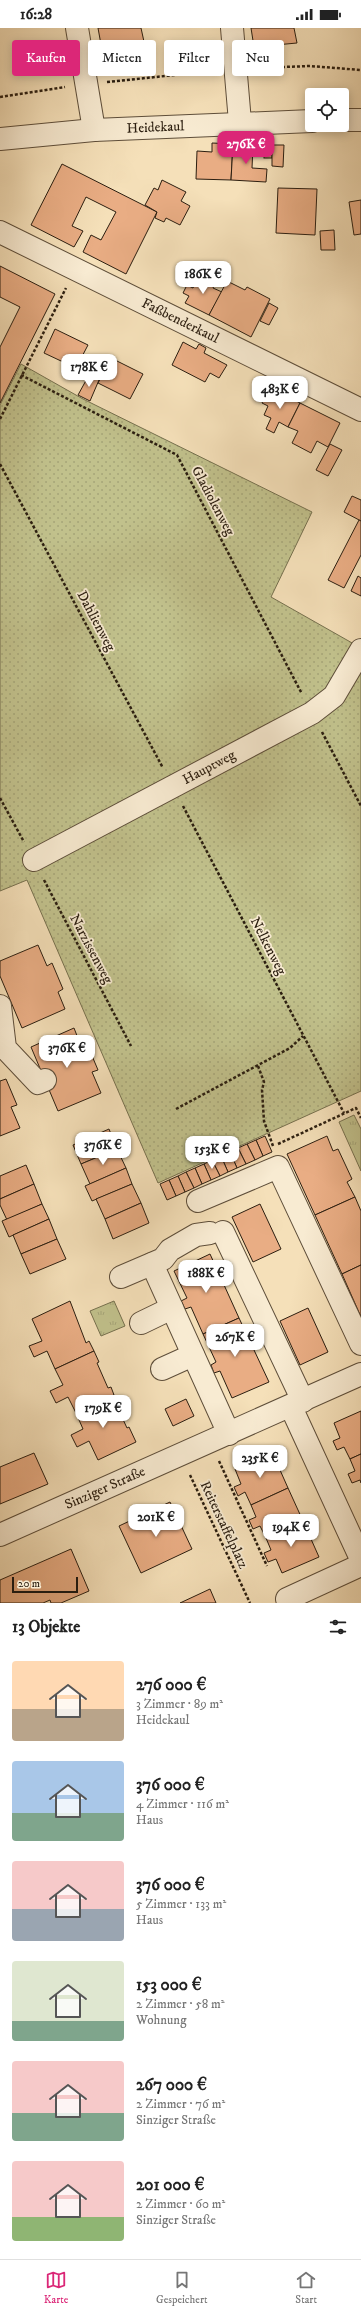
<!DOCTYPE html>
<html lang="de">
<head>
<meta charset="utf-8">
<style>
	body { margin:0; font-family:"IM FELL DW Pica",serif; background:#f2f2f2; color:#222; height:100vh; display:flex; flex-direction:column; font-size:15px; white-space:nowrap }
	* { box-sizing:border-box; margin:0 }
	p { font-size:13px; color:#767676 }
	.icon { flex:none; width:22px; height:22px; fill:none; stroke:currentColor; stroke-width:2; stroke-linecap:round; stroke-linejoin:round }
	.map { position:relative; height:1575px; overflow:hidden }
	.side { display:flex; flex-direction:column; background:#fff; flex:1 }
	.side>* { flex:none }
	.guide { position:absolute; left:12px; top:12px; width:337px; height:36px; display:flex; gap:8px }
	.tools { position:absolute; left:305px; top:60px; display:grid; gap:8px }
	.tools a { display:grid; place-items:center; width:44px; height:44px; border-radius:4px; background:#fff; box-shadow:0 2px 10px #0003; font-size:20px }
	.scale { position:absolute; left:12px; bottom:10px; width:66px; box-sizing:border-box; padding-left:4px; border:2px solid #2b1e10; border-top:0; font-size:11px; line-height:14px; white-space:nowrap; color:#2b1e10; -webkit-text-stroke:3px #f8ebd2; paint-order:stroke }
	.price { position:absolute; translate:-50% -34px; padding:0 9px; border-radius:8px; background:#fff; color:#222; font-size:13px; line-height:26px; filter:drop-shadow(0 1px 2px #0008) }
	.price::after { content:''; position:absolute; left:50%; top:24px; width:12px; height:9px; margin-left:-6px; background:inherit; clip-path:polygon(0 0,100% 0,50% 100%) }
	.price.selected { background:#db2777; color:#fff }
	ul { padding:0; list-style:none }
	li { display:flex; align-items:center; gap:12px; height:100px; padding:0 12px }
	li span { display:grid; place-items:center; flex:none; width:112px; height:80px; border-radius:4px; color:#555 }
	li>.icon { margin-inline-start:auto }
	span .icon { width:48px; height:48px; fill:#fffc; stroke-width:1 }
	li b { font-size:17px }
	h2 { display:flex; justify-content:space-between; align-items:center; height:48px; padding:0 12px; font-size:17px }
	.tag { padding:0 14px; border-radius:4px; background:#fff; box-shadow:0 2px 10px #0003; font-size:14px; line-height:36px }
	.tag.selected { background:#db2777; color:#fff }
	.status { display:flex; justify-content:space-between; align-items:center; height:28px; padding:0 20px; background:#fff; direction:ltr }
	.status svg { height:11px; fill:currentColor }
	.menu { display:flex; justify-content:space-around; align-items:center; height:56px; border-top:1px solid #e0e0e0; background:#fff; font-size:11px; color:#767676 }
	.menu a { display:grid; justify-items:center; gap:2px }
	.menu .selected { color:#db2777 }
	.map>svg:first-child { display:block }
	.park { fill:url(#park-tufts); stroke:#76704e }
	.garden { fill:url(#garden-dots); stroke:#76704e }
	.building { fill:#e9ad84; stroke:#2b1e10 }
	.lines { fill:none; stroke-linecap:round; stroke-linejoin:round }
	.minor-casing { stroke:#5e4e3a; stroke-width:24 }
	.path { stroke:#2b1e10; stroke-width:2.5; stroke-dasharray:3 2; stroke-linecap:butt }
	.minor { stroke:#f8ebd2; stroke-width:22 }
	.labels { text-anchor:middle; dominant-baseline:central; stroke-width:3.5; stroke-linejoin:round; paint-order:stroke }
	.street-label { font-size:14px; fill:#2b1e10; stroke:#f8ebd2 }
</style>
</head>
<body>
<div class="status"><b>16:28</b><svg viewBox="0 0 49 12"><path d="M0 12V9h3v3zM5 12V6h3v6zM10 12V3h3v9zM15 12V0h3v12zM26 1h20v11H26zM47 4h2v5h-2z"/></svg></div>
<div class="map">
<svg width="361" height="1575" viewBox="0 0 361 1575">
	<defs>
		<pattern id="park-tufts" width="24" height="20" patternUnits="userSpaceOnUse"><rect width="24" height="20" fill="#c1c18c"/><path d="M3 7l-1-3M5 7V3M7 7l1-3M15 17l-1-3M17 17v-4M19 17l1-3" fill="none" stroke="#a6a578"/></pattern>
		<pattern id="garden-dots" width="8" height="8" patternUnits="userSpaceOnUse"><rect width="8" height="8" fill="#c1c18c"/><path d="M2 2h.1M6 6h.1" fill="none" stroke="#a6a578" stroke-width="1.8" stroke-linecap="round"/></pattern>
	</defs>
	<rect width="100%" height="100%" fill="#f5e0b9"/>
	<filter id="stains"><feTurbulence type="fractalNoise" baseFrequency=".005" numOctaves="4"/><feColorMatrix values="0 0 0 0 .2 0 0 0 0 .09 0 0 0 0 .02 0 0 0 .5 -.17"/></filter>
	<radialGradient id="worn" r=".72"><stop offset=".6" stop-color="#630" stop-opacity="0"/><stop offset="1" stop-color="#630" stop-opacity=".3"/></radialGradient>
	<g class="park">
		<path d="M354 1087 361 1101V1143L339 1094Z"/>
		<path d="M114 1273 125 1298 101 1308 90 1283Z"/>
	</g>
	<path class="garden" d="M21 336 83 371 312 484 271 569 361 620V1063L158 1155 27 852 0 863V377Z"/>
	<g class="building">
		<path d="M98 0H141L148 32 104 33Z"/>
		<path d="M251 0H294L297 15 254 19Z"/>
		<path d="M212 115 233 116 231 152 196 151 197 123 212 124Z"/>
		<path d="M233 116 253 117 252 140 267 141 266 154 231 152Z"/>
		<rect x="264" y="117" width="8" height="13"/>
		<path d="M272 117H284L283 139 272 138Z"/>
		<path d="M62 136 157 184 126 246 83 224 91 207 101 212 116 184 86 169 72 198 83 203 74 219 31 197Z"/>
		<path d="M162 152 186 164 181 173 190 178 180 197 166 190 164 194 155 190 157 184 145 177 154 160 158 162Z"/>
		<path d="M278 160 317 161 315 207 276 205Z"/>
		<path d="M361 172V206L354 207 349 174Z"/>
		<path d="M334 202 335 222H321L320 203Z"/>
		<path d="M0 238 55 266 0 375V319L20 279 0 269Z"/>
		<path d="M211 245 218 248 213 260 222 264 209 287 185 275 189 268 183 265 187 257 193 260 197 252 205 256Z"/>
		<path d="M227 253 245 262 247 259 270 271 251 309 209 287Z"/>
		<path d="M269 275 278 280 269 297 260 293Z"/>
		<path d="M55 301 88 317 76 340 44 325Z"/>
		<path d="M183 314 196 321 199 316 206 320 204 325 227 337 219 350 210 345 205 354 172 337Z"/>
		<path d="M111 330 143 346 130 371 98 355Z"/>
		<path d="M89 347 99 352 90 373 78 367Z"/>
		<path d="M276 362 300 375 288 399 279 394 274 405 266 401 271 390 264 387 268 378 262 375 266 367 272 370Z"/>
		<path d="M300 375 340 395 328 419 317 413 311 425 292 415 298 403 288 399Z"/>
		<path d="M330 416 342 422 328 448 316 442Z"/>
		<path d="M352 468 361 472V493L344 484Z"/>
		<path d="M359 492 361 493V527L344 560 328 552Z"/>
		<path d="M358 548 361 550V568L351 563Z"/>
		<path d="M38 917 47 938 52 935 63 961 58 964 65 981 22 1000 0 948V933Z"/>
		<path d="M74 1000 81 1018 87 1016 98 1042 92 1044 101 1065 58 1083 31 1019Z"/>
		<path d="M6 1051 17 1077 11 1079 20 1100 0 1108V1053Z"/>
		<path d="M109 1101 117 1121 81 1136 73 1117Z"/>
		<path d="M265 1108 272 1124 263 1128 256 1112Z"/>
		<path d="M327 1108 333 1123 338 1121 352 1151 347 1154 355 1169 315 1187 287 1126Z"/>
		<path d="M256 1112 263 1128 255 1132 247 1116Z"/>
		<path d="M247 1116 255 1132 246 1136 238 1120Z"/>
		<path d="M238 1120 246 1136 237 1140 230 1124Z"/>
		<path d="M117 1121 126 1140 90 1156 81 1136Z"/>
		<path d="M230 1124 237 1140 228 1144 221 1128Z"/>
		<path d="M221 1128 228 1144 220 1148 212 1132Z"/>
		<path d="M212 1132 220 1148 211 1152 204 1136Z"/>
		<path d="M204 1136 211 1152 202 1156 195 1140Z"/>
		<path d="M26 1137 34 1156 0 1171V1148Z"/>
		<path d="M126 1140 132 1156 92 1173 85 1158Z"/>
		<path d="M195 1140 202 1156 194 1160 186 1144Z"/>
		<path d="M186 1144 194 1160 185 1164 178 1148Z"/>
		<path d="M178 1148 185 1164 176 1168 169 1152Z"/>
		<path d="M169 1152 176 1168 167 1172 160 1156Z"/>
		<path d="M34 1156 42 1176 7 1192 0 1177V1171Z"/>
		<path d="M132 1156 141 1175 105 1191 96 1171Z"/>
		<path d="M355 1169 361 1183V1237L342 1246 315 1187Z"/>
		<path d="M141 1175 149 1195 113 1211 105 1191Z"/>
		<path d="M42 1176 49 1191 9 1209 2 1193Z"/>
		<path d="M260 1176 281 1221 253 1234 232 1189Z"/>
		<path d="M49 1191 57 1211 21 1226 13 1207Z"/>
		<path d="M57 1211 66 1231 30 1246 21 1226Z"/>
		<path d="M210 1226 239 1290 203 1306 191 1279 185 1281 181 1273 187 1270 174 1243Z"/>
		<path d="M361 1237V1289L342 1246Z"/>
		<path d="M70 1273 86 1315 89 1313 94 1323 55 1341 47 1323 34 1329 29 1318 42 1313 32 1291Z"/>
		<path d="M308 1280 328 1324 300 1337 280 1293Z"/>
		<path d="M239 1290 269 1354 232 1370 220 1343 214 1345 211 1337 216 1334 203 1306Z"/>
		<path d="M94 1323 99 1334 97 1335 108 1360 111 1359 114 1367 76 1385 68 1369 56 1375 50 1363 63 1357 55 1341Z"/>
		<path d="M114 1367 113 1370 127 1400 129 1399 136 1414 98 1432 89 1413 77 1419 71 1407 83 1401 76 1385Z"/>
		<path d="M186 1371 194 1388 173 1398 165 1381Z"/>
		<path d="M361 1383V1426L350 1431 344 1419 337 1422 333 1413 340 1410 334 1395Z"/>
		<path d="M272 1424 288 1460 251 1477 245 1464 238 1468 234 1459 241 1456 235 1441Z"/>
		<path d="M34 1425 48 1456 0 1476V1439Z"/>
		<path d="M361 1426V1455L360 1452 352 1455 348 1446 355 1443 350 1431Z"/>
		<path d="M288 1460 303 1493 266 1510 260 1498 253 1501 249 1492 256 1489 251 1477Z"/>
		<path d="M170 1474 192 1521 141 1545 119 1498Z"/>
		<path d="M303 1493 319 1529 282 1545 276 1531 268 1534 264 1525 271 1522 266 1510Z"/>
		<path d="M71 1521 89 1563 61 1575H51L50 1572 43 1575H0V1552Z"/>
		<path d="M210 1561 216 1575H180Z"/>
	</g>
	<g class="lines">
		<defs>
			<g id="minor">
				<path d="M77 0 94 102"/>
				<path d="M232 0 240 94"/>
				<path d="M342 92H361"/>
				<path id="s1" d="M0 111 94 102 312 93"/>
				<path id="s2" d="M0 204 361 382"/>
				<path id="s3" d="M34 832 312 685 334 668 361 622"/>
				<path d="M0 978 5 1020 38 1055 45 1052"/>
				<path d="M198 1173 278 1139 361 1316"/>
				<path d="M223 1204 303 1373"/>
				<path d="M152 1236 229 1406"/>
				<path d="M121 1249 163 1231 170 1222 196 1207 210 1205"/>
				<path d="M141 1295 172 1280"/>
				<path d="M162 1341 193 1327"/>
				<path d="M291 1379 361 1531"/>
				<path id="s4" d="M0 1507 361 1346"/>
				<path d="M287 1571 361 1537"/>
			</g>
		</defs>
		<use href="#minor" class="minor-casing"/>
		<g class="path">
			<path d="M257 40 310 38 361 42"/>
			<path d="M107 54 214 43"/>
			<path d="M0 69 65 59"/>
			<path d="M21 347 177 427 302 666"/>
			<path d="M0 391 66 260"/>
			<path d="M0 436 163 740"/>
			<path d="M322 704 361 778"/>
			<path d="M0 770 24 814"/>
			<path d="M183 778 344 1085"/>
			<path d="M44 852 131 1018"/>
			<path d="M258 1038 264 1054 262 1062 264 1093 273 1118"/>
			<path d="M176 1081 290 1020 303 1008"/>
			<path d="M278 1116 356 1080 361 1090"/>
			<path d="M219 1433 267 1538"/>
			<path d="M190 1447 250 1575"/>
		</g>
		<use href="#minor" class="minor"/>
	</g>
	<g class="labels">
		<g class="street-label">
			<text stroke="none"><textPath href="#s1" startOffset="156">Heidekaul</textPath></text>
			<text stroke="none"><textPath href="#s2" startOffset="201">Faßbenderkaul</textPath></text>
			<text transform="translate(213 473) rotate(62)">Gladiolenweg</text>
			<text transform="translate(96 593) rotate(62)">Dahlienweg</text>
			<text stroke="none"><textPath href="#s3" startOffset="198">Hauptweg</textPath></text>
			<text transform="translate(268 918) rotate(63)">Nelkenweg</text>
			<text transform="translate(91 921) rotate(62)">Narzissenweg</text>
			<text stroke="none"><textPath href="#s4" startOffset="115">Sinziger Straße</textPath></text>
			<text transform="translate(224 1497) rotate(65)">Reiterstaffelplatz</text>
		</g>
	</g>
	<rect width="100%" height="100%" filter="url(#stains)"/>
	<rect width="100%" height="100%" fill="url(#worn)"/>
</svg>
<div class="tools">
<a><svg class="icon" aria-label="locate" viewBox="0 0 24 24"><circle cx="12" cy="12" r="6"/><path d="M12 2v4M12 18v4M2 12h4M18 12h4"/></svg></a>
</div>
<div class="scale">20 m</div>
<b class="price selected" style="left:246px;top:137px">276K €</b>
<b class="price" style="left:203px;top:267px">186K €</b>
<b class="price" style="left:89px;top:360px">178K €</b>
<b class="price" style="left:280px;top:382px">483K €</b>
<b class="price" style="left:67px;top:1041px">376K €</b>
<b class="price" style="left:103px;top:1138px">376K €</b>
<b class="price" style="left:212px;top:1142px">153K €</b>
<b class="price" style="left:206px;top:1266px">188K €</b>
<b class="price" style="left:235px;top:1330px">267K €</b>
<b class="price" style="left:103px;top:1401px">179K €</b>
<b class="price" style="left:260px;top:1451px">235K €</b>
<b class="price" style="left:156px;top:1510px">201K €</b>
<b class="price" style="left:291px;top:1520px">194K €</b>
<div class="guide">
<a class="tag selected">Kaufen</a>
<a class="tag">Mieten</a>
<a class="tag">Filter</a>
<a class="tag">Neu</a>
</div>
</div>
<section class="side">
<h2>13 Objekte<svg class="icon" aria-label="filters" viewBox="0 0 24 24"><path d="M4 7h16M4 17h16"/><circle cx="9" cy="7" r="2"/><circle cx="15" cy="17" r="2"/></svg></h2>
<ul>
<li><span style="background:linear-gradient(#ffd9b3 60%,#b9a48a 0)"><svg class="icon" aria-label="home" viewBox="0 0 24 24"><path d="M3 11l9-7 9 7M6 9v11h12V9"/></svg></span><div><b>276 000 €</b><p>3 Zimmer · 89 m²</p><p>Heidekaul</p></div></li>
<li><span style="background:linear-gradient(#a9c7e8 65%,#7fa58c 0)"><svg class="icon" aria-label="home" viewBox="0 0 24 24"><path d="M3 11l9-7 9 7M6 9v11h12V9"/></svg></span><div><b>376 000 €</b><p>4 Zimmer · 116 m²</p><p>Haus</p></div></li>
<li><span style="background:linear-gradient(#f6c9c9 60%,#9aa5b1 0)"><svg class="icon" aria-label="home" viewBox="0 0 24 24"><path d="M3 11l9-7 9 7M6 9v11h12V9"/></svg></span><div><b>376 000 €</b><p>5 Zimmer · 133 m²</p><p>Haus</p></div></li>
<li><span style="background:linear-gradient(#dfe7d0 75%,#7fa58c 0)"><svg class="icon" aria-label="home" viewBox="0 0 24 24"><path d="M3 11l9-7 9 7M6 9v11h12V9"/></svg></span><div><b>153 000 €</b><p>2 Zimmer · 58 m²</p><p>Wohnung</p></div></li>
<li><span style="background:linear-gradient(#f6c9c9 65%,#7fa58c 0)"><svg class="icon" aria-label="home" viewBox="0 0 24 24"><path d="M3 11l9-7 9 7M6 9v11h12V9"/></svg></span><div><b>267 000 €</b><p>2 Zimmer · 76 m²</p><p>Sinziger Straße</p></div></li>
<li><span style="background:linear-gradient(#f6c9c9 70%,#8fb573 0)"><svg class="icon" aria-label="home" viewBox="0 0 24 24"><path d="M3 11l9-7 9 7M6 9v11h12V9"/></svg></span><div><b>201 000 €</b><p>2 Zimmer · 60 m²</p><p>Sinziger Straße</p></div></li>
</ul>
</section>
<nav class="menu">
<a class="selected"><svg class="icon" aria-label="map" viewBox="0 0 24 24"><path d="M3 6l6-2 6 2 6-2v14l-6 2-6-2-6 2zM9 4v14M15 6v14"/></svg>Karte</a>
<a><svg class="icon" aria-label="saved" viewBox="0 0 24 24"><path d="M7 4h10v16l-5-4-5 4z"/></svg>Gespeichert</a>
<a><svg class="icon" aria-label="home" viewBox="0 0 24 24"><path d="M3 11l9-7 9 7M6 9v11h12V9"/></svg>Start</a>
</nav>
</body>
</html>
